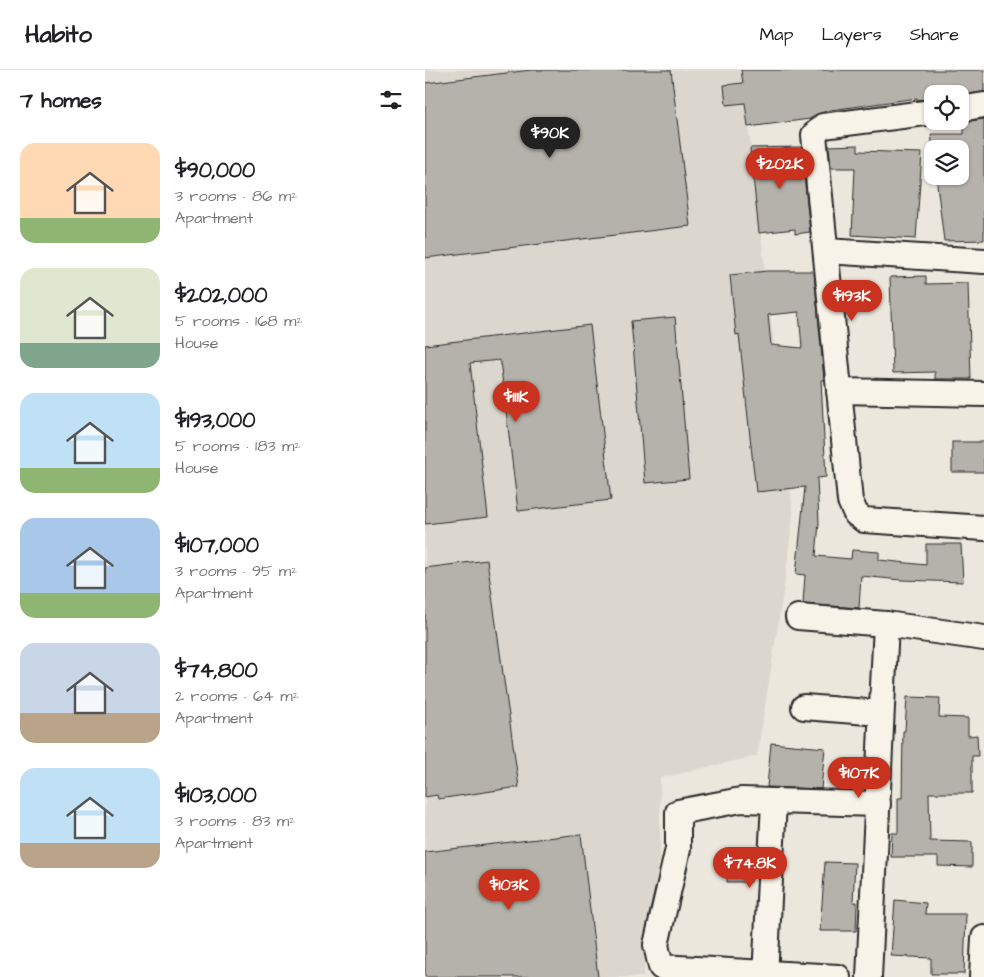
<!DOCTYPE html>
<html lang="en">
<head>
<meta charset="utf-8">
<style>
	body { margin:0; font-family:"Architects Daughter",sans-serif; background:#f2f2f2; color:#202124; height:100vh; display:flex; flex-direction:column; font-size:19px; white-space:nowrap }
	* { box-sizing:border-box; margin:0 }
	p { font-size:16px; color:#757577 }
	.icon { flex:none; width:28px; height:28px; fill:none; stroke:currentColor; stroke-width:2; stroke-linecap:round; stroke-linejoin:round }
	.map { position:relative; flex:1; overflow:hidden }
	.sheet { display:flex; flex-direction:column; background:#fff; width:425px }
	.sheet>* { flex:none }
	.controls { position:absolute; left:499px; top:15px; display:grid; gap:10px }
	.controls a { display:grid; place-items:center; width:45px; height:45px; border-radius:10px; background:#fff; box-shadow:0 1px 4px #0004; font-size:25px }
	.price { position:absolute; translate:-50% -42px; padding:0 11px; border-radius:18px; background:#c8321e; color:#fff; font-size:16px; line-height:32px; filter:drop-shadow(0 1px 2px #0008) }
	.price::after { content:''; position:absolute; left:50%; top:30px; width:15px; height:11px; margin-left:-8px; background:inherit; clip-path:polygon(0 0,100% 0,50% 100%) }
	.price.on { background:#222; color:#fff }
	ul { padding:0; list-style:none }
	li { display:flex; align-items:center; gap:15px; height:125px; padding:0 20px }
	li span { display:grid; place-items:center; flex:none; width:140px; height:100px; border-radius:15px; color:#555 }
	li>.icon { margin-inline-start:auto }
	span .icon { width:60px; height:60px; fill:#fffc; stroke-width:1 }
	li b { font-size:21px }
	h2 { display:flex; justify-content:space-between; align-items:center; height:60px; padding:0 20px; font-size:21px }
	header { display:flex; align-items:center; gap:30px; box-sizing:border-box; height:70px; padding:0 25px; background:#fff; border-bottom:1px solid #e0e0e0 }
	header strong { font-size:24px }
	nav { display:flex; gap:28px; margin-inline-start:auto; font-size:18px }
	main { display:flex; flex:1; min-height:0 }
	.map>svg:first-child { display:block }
	.built { fill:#dbd7ce }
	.building { fill:#b5b2ab; stroke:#2b2b2b; fill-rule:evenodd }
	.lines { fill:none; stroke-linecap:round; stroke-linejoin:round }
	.minor-casing { stroke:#2b2b2b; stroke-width:28 }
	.minor { stroke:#f7f3e8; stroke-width:24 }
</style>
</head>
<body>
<header>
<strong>Habito</strong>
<nav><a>Map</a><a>Layers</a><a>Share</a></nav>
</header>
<main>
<section class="sheet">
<h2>7 homes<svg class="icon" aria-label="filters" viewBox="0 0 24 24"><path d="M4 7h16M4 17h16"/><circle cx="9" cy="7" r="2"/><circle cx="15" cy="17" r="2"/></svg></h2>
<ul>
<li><span style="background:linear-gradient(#ffd9b3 75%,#8fb573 0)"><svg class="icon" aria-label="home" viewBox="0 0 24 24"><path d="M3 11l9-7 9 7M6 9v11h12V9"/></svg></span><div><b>$90,000</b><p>3 rooms · 86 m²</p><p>Apartment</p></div></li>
<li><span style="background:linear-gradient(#dfe7d0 75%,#7fa58c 0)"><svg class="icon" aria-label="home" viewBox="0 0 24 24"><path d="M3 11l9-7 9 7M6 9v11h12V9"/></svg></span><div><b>$202,000</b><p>5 rooms · 168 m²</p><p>House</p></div></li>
<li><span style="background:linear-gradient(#bfe0f5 75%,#8fb573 0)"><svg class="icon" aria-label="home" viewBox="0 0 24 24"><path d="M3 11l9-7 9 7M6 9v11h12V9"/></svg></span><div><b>$193,000</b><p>5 rooms · 183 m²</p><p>House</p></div></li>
<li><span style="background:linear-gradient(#a9c7e8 75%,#8fb573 0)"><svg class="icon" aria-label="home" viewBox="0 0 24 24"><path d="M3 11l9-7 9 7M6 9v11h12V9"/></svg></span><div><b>$107,000</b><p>3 rooms · 95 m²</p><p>Apartment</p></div></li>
<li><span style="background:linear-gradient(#c9d6e8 70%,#b9a48a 0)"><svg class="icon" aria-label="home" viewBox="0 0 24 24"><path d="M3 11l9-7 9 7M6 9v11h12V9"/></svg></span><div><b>$74,800</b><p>2 rooms · 64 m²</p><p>Apartment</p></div></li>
<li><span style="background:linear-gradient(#bfe0f5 75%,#b9a48a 0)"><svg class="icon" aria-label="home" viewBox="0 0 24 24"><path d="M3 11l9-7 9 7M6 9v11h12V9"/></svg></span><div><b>$103,000</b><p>3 rooms · 83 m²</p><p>Apartment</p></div></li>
</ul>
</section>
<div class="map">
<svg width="559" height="907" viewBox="0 0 559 907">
	<rect width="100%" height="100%" fill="#ebe7dd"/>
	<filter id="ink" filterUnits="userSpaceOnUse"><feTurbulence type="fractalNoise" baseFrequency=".02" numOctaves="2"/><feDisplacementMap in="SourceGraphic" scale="10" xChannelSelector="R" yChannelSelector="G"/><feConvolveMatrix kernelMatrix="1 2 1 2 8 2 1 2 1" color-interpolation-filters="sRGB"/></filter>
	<g filter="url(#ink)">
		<path class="built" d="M0 0H317L368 443 361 504 332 686 235 708V781L218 906 221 907H0Z"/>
		<g class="building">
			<path d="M106 0H246L265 156 0 188V13Z"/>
			<path d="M316 0H559V22L535 25 508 24V28L492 30V28L406 40 396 43 385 49 323 57 320 33 301 35 299 15 318 13Z"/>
			<path d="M559 49V170L519 171 511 106H535V79H508L506 64H539V52Z"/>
			<path d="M433 75V81L497 83 491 169 427 165 430 98H406L404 76Z"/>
			<path d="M376 77 385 162 370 164V159L334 163 325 78Z"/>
			<path d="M342 201H389L399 310H396L401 407 392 408 394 453 391 486 426 489 427 480 454 482V490L501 495V474H536L538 512 476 510 436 506 434 538 378 534 380 505 371 504 380 417 331 422 314 264 311 265 305 205ZM374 242 377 278 346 275 343 245Z"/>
			<path d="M501 206V214L543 213 546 309H510V302L468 303 465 207Z"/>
			<path d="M250 247 264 409 220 413 206 251Z"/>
			<path d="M165 255 186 430 93 441 75 290 45 293 63 447 0 454V275Z"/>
			<rect x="527" y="372" width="32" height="30"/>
			<path d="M62 490 94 717 13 729 12 725 0 727V498Z"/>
			<path d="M482 627 515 628 514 647 543 648V666L552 665 553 686H547V723H504L505 771 547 772V797L513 796V787H466L467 763H473V728H477L478 661H480Z"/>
			<path d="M346 673 400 678 396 719 342 717Z"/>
			<path d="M156 764 173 907H0V782Z"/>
			<path d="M303 786 327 787 326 812H302Z"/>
			<path d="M400 792 430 793 428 832H432L431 861H395Z"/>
			<path d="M470 830 501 833 500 844H541L539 904H506V888L466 886Z"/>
		</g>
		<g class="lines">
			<defs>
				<g id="minor">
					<path d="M535 39 559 35"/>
					<path d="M508 42 398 56 389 65 425 431 431 444 439 450 559 458"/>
					<path d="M401 181 559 191"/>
					<path d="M414 321 559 324"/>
					<path d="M373 547 461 554 559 568"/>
					<path d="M379 637 456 643"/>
					<path d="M340 907 349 732"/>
					<path d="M413 907 236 897 231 875 253 779V742L316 730 453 734"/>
					<path d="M444 907 461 554"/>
					<path d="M557 907 559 868"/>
				</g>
			</defs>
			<use href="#minor" class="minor-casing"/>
			<use href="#minor" class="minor"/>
		</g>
	</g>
</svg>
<div class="controls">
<a><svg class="icon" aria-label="locate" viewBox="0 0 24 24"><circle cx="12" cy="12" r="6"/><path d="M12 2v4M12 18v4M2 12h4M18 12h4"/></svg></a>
<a><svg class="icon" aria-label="layers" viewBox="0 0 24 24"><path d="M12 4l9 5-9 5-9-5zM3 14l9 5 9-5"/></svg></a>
</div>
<b class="price on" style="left:125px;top:89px">$90K</b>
<b class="price" style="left:355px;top:120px">$202K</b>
<b class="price" style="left:427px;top:252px">$193K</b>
<b class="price" style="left:91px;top:353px">$111K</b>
<b class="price" style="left:434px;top:729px">$107K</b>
<b class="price" style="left:325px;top:819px">$74.8K</b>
<b class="price" style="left:84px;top:841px">$103K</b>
</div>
</main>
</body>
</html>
